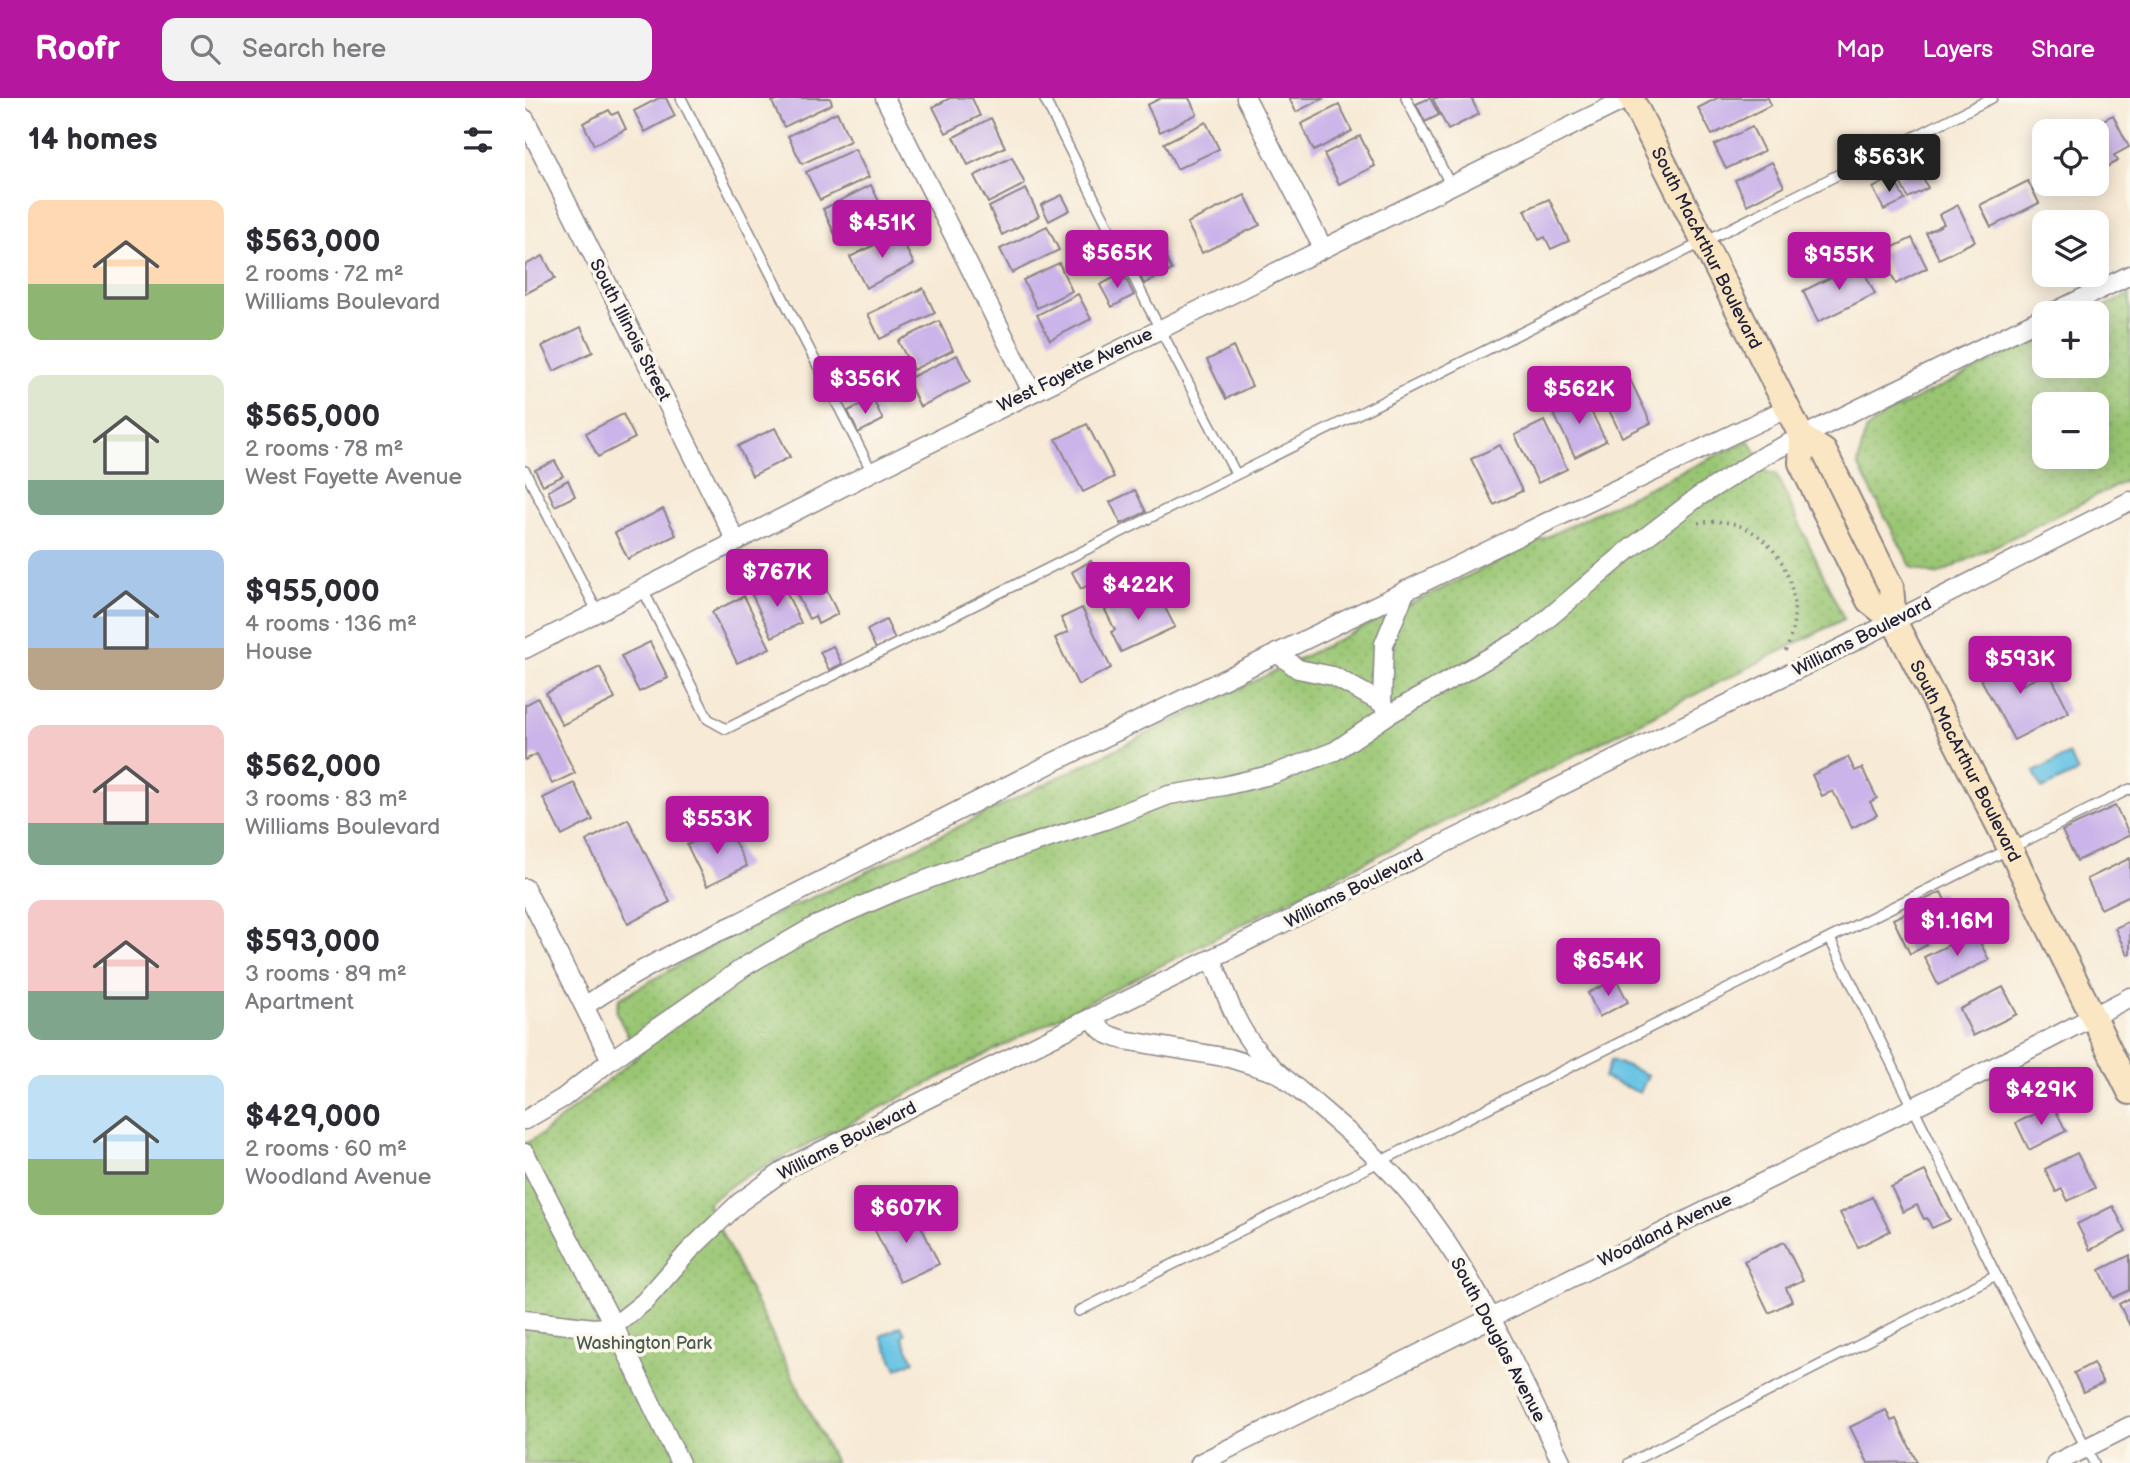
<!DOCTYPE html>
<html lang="en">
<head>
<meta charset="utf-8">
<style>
	body { margin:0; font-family:"Balsamiq Sans",sans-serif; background:#f2f2f3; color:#2b2b33; height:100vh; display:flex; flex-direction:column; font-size:26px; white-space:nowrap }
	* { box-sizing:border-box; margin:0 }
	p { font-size:23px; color:#7c7c81 }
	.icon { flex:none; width:38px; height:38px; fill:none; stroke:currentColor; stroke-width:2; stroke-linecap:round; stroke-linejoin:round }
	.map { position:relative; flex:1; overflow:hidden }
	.details { display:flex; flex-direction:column; background:#fff; width:525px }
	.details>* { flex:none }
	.fabs { position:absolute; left:1507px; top:21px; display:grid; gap:14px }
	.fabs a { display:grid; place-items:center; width:77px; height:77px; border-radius:14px; background:#fff; box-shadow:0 4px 18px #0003; font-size:35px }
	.price { position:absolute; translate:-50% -60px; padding:0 16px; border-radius:7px; background:#b5179e; color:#fff; font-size:23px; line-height:46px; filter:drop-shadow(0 2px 4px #0008) }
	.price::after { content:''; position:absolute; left:50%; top:42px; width:21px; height:16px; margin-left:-10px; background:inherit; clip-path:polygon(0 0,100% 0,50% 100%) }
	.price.current { background:#222; color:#fff }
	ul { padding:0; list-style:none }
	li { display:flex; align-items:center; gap:21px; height:175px; padding:0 28px }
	li span { display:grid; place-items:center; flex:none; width:196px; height:140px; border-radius:14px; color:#555 }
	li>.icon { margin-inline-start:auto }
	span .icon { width:84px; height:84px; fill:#fffc; stroke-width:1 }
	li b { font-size:30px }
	h2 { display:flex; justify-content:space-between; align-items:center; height:84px; padding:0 28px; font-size:30px }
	header { display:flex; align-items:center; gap:42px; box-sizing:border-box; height:98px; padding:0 35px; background:#b5179e; color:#fff }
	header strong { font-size:33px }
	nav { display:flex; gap:38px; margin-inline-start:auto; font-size:24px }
	.search { width:490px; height:63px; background:#f2f2f3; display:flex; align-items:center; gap:18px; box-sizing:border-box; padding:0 24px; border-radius:14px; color:#7c7c81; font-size:26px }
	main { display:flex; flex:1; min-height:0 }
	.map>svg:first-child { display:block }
	.grass { fill:url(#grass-dots); stroke:#5e7457; stroke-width:2; fill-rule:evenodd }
	.water { fill:#66c3e4; stroke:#447290; stroke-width:2 }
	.building { fill:#cbb4e9 }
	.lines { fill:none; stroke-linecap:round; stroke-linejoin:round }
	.lane-casing { stroke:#8c8688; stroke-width:12 }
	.street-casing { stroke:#8c8688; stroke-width:21 }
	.secondary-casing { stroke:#8c8688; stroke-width:28 }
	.path { stroke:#8c8688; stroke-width:3.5; stroke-dasharray:2 5; stroke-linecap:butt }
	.lane { stroke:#fff; stroke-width:9 }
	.street { stroke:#fff; stroke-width:18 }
	.secondary { stroke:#fbe6c4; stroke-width:24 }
	.labels { text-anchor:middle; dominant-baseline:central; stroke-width:7; stroke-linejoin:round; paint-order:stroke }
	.street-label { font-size:18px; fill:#22223b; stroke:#fbf7ec }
	.park-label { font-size:18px; fill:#4c5b4f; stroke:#fbf7ec }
</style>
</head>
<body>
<header>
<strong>Roofr</strong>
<div class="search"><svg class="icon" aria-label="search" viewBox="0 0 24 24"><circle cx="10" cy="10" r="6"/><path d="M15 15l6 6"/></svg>Search here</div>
<nav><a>Map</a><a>Layers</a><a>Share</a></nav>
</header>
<main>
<section class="details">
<h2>14 homes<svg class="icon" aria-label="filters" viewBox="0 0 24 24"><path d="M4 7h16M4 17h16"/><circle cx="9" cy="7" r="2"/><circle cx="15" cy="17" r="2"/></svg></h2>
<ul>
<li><span style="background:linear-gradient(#ffd9b3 60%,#8fb573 0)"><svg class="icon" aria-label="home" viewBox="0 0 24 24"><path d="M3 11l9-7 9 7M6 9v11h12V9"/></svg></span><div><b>$563,000</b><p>2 rooms · 72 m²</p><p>Williams Boulevard</p></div></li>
<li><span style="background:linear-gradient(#dfe7d0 75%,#7fa58c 0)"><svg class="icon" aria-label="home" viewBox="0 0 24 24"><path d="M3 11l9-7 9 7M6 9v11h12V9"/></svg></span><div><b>$565,000</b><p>2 rooms · 78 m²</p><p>West Fayette Avenue</p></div></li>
<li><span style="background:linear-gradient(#a9c7e8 70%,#b9a48a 0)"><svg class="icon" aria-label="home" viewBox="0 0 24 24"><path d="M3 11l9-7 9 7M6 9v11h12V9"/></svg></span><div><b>$955,000</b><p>4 rooms · 136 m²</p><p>House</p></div></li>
<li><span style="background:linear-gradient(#f6c9c9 70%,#7fa58c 0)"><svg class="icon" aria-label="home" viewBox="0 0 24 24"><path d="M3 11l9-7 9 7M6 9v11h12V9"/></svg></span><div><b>$562,000</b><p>3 rooms · 83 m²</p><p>Williams Boulevard</p></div></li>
<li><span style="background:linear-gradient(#f6c9c9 65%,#7fa58c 0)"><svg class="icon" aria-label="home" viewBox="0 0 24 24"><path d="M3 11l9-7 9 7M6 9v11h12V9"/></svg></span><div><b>$593,000</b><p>3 rooms · 89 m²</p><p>Apartment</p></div></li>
<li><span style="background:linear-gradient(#bfe0f5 60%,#8fb573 0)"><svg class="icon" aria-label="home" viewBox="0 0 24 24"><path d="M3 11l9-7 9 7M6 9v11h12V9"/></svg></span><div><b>$429,000</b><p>2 rooms · 60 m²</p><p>Woodland Avenue</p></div></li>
</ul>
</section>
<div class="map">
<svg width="1605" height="1365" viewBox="0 0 1605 1365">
	<defs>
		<pattern id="grass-dots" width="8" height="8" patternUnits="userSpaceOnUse" patternTransform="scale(1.75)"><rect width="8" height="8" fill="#9ac673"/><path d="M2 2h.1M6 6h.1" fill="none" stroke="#84aa64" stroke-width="1.8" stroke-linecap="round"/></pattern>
	</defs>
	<rect width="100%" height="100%" fill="#fbf7ec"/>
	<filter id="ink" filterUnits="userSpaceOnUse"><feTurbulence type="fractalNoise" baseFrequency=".0143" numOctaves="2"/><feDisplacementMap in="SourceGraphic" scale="14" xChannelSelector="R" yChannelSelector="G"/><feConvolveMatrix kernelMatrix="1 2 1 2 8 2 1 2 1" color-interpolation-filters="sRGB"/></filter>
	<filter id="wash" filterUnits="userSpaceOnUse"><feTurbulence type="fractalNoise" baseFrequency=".00686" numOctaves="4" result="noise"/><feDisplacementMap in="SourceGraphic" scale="28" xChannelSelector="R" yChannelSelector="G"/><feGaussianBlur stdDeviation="1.57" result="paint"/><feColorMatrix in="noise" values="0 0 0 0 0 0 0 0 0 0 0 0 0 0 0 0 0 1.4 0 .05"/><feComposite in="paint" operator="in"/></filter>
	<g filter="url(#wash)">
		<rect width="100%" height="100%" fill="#f7ead6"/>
		<g class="grass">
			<path d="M1605 196V381L1412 477 1387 470 1333 367 1340 333 1360 316 1519 238V268H1572V215H1566ZM1519 306H1572V359H1519Z"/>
			<path d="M1224 342 1242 374 1251 376 1319 521 215 1081 182 1105 310 1365H0V1046L17 1036 113 958 91 914 94 901 221 829 317 786 1087 407Z"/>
		</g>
		<g class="water">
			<path d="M1544 656 1553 674 1517 691 1509 674Z"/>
			<path d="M1086 962 1123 977 1115 995 1079 980Z"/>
			<path d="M376 1228 380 1236 377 1238 389 1263 372 1271 356 1238Z"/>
		</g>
		<g id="blocks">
			<g class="building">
				<path d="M134 0H141L150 18 120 34 109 13Z"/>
				<path d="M256 0H305L307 6 259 29 247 4Z"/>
				<path d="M425 0H447L455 18 421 35 408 9Z"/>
				<path d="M636 0H664L672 16 635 34 622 7Z"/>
				<path d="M764 0H799L771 14Z"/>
				<path d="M905 0 914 17 900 24 891 6Z"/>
				<path d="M910 0H946L954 16 923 32 908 1Z"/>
				<path d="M1192 0H1243L1246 7 1187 37 1173 10Z"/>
				<path d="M814 7 827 33 789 53 776 26Z"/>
				<path d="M84 12 87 17 93 14 101 31 69 47 58 25Z"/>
				<path d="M312 14 325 43 277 66 263 38Z"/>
				<path d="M1588 17 1604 49 1589 57 1593 63 1572 74V33H1555Z"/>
				<path d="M466 20 480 49 443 67 429 39Z"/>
				<path d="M681 24 694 51 652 71 639 45Z"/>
				<path d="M1227 29 1239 53 1201 71 1189 47Z"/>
				<path d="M835 38 850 68 814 86 799 56Z"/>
				<path d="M330 51 344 79 295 102 281 74Z"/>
				<path d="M487 59 500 86 463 105 449 78Z"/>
				<path d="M1247 64 1259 88 1222 107 1210 82Z"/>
				<path d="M1392 70 1403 90 1383 100 1373 80Z"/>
				<path d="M1368 79 1380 102 1359 112 1348 90Z"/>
				<path d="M1503 83 1514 105 1466 129 1455 107Z"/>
				<path d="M346 87 360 116 311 139 298 111Z"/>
				<path d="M501 91 514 118 477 137 464 109Z"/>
				<path d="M537 97 545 112 524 123 516 107Z"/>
				<path d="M720 97 735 127 677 155 662 125Z"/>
				<path d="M1024 101 1044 143 1026 151 1020 139 1014 142 1000 112Z"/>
				<path d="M1433 107 1450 143 1414 161 1401 135 1419 126 1414 117Z"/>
				<path d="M522 128 534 152 487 175 475 151Z"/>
				<path d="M373 135 389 166 341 190 325 159Z"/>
				<path d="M1387 140 1402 170 1371 186 1356 155Z"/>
				<path d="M635 149 647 172 619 186 607 163Z"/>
				<path d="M18 158 30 180 0 196V167Z"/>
				<path d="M534 165 547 193 512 210 498 182Z"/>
				<path d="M1335 165 1350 196 1293 224 1278 193Z"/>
				<path d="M598 175 609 197 587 209 575 187Z"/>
				<path d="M398 190 410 215 355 241 343 216Z"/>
				<path d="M553 196 566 221 525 242 512 217Z"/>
				<path d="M414 223 428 252 388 272 373 243Z"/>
				<path d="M56 229 68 254 29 273 17 248Z"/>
				<path d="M708 249 727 288 701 301 682 262Z"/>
				<path d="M432 257 445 284 395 309 382 281Z"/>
				<path d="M1102 275 1126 325 1097 339 1073 289Z"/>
				<path d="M1058 297 1081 343 1050 359 1027 312Z"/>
				<path d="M348 301 358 322 333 335 323 313Z"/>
				<path d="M98 316 110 340 73 359 61 335Z"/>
				<path d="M1019 323 1042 371 1013 385 990 337Z"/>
				<path d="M562 326 589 379 558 394 531 341Z"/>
				<path d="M250 330 265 359 227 378 213 348Z"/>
				<path d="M975 347 997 393 969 407 946 361Z"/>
				<path d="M30 363 38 378 18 387 10 372Z"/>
				<path d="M43 382 50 398 30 408 23 393Z"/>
				<path d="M610 392 621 414 596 426 585 404Z"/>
				<path d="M138 411 151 437 103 461 90 435Z"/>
				<path d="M566 463 575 480 556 491 547 474Z"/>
				<path d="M289 466 313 516 293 526 290 518 284 521 263 478Z"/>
				<path d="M256 483 276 525 247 539 227 497Z"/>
				<path d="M219 498 245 550 212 565 187 514Z"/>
				<path d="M634 498 650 529 596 554 586 534 590 532 580 512 607 499 612 509Z"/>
				<path d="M557 510 586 570 553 587 530 540 543 534 536 520Z"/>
				<path d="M361 522 370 541 351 551 342 532Z"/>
				<path d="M125 544 143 580 114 594 96 558Z"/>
				<path d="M308 548 317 566 304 572 295 554Z"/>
				<path d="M1476 550 1495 588 1524 574 1544 614 1489 642 1447 565Z"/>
				<path d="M75 569 90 601 37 627 21 595Z"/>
				<path d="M13 600 50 675 27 686 12 656 0 662V607Z"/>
				<path d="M1323 659 1330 673 1337 670 1352 700 1345 704 1352 717 1327 730 1308 693 1297 698 1287 677Z"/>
				<path d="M49 685 68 722 37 738 18 700Z"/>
				<path d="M1590 708 1605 737 1552 763 1537 733Z"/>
				<path d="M103 721 145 804 103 826 61 743Z"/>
				<path d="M201 727 222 768 182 788 162 747Z"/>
				<path d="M1605 760V797L1576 811 1562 781Z"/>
				<path d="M1416 794 1430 823 1398 839 1402 847 1385 856 1368 821 1386 813 1384 809Z"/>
				<path d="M1605 823V855L1602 857 1590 830Z"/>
				<path d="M1450 834 1464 862 1413 887 1399 859Z"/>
				<path d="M1091 881 1103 904 1074 919 1063 895Z"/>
				<path d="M1478 889 1492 916 1448 938 1435 911Z"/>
				<path d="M1528 1007 1541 1033 1504 1052 1491 1025Z"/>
				<path d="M1552 1055 1570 1090 1543 1103 1537 1091 1531 1094 1520 1071Z"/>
				<path d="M1400 1073 1425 1122 1407 1130 1402 1120 1399 1121 1392 1107 1378 1114 1366 1089Z"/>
				<path d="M1347 1099 1365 1133 1333 1149 1315 1115Z"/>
				<path d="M1588 1108 1601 1134 1565 1152 1552 1126Z"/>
				<path d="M387 1109 414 1166 375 1184 348 1128Z"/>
				<path d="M1259 1144 1278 1182 1261 1190 1267 1203 1244 1215 1219 1163Z"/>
				<path d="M1605 1157V1192L1588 1200 1575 1172Z"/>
				<path d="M1605 1200V1228L1594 1206Z"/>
				<path d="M1568 1265 1578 1285 1558 1294 1549 1275Z"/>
				<path d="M1361 1312 1366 1323 1371 1321 1392 1364 1343 1365 1325 1329Z"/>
			</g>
		</g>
	</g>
	<g filter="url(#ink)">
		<use href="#blocks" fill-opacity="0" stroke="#8c8688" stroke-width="2"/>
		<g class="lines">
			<defs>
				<g id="lane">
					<path d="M156 0 347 374"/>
					<path d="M519 0 622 206 711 376"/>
					<path d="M881 0 925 86"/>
					<path d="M0 373 72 513"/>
					<path d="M117 490 183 621 201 631 1467 0"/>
					<path d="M1305 841 1471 1177 1569 1365"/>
					<path d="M554 1213 1605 691"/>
					<path d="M1104 1365 1471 1177"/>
				</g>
				<g id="street">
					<path d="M360 0 507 294"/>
					<path d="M721 0 798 150"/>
					<path d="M0 21 211 443"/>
					<path d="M1527 215 1605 177"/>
					<path d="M0 551 347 374 1103 0"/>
					<path d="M752 555 773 571 808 578 857 605"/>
					<path d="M863 617 857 605 859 546 881 492"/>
					<path d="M0 790 86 962"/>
					<path d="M687 862C699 888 706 916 722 939 739 965 763 983 786 1002 821 1032 857 1062 886 1097 950 1173 994 1277 1037 1365"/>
					<path d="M60 908C107 875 158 849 211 826L529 664 1018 426 1263 310"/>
					<path d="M569 921C575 935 585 938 599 942L704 960 752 975"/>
					<path d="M0 1022 38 1000 86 962 222 867 288 829 371 793 436 769 580 722 644 697 699 688 749 676 810 653 863 617 1002 538 1105 451 1173 399 1240 357 1519 219"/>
					<path d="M0 1055 89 1228 155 1365"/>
					<path d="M0 1222 69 1230 89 1228"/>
					<path d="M89 1228 119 1204 165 1152 215 1104 264 1069 1330 543 1605 403"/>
					<path d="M675 1365 1523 942 1605 899"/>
					<path d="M1531 1365 1605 1328"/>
				</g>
				<g id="secondary">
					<path id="s1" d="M1106 0 1277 339 1276 365 1344 503 1369 523"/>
					<path id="s2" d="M1277 339 1299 353 1366 489 1369 523 1475 730 1605 994"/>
				</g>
			</defs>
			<use href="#lane" class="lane-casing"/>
			<use href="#street" class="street-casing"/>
			<use href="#secondary" class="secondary-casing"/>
			<path class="path" d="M1173 425C1247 411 1290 495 1259 556"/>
			<use href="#lane" class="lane"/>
			<use href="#street" class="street"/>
			<use href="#secondary" class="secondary"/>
		</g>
	</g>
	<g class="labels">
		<g class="street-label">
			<text stroke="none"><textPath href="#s1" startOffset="168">South MacArthur Boulevard</textPath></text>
			<text transform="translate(105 232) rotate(63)">South Illinois Street</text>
			<text transform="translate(550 272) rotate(-26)">West Fayette Avenue</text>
			<text transform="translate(1337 539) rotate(-27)">Williams Boulevard</text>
			<text stroke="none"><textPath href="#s2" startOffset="369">South MacArthur Boulevard</textPath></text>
			<text transform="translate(829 791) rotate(-27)">Williams Boulevard</text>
			<text transform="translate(322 1043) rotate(-27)">Williams Boulevard</text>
			<text transform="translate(1140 1132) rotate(-26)">Woodland Avenue</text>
			<text transform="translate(973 1242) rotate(62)">South Douglas Avenue</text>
		</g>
		<g class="park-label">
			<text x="119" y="1245">Washington Park</text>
		</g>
	</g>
</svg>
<div class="fabs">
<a><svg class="icon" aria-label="locate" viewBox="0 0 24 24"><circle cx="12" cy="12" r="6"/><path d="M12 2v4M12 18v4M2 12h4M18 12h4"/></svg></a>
<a><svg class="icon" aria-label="layers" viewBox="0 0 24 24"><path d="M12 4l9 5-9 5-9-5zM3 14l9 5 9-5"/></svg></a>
<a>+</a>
<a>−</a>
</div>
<b class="price current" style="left:1364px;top:96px">$563K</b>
<b class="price" style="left:357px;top:162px">$451K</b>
<b class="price" style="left:592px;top:192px">$565K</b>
<b class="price" style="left:1314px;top:194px">$955K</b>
<b class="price" style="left:340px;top:318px">$356K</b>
<b class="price" style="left:1054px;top:328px">$562K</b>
<b class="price" style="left:252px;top:511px">$767K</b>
<b class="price" style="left:613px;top:524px">$422K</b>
<b class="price" style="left:1495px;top:598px">$593K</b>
<b class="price" style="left:192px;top:758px">$553K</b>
<b class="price" style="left:1432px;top:860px">$1.16M</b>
<b class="price" style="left:1083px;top:900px">$654K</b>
<b class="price" style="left:1516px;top:1029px">$429K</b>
<b class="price" style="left:381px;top:1147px">$607K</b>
</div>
</main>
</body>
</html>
